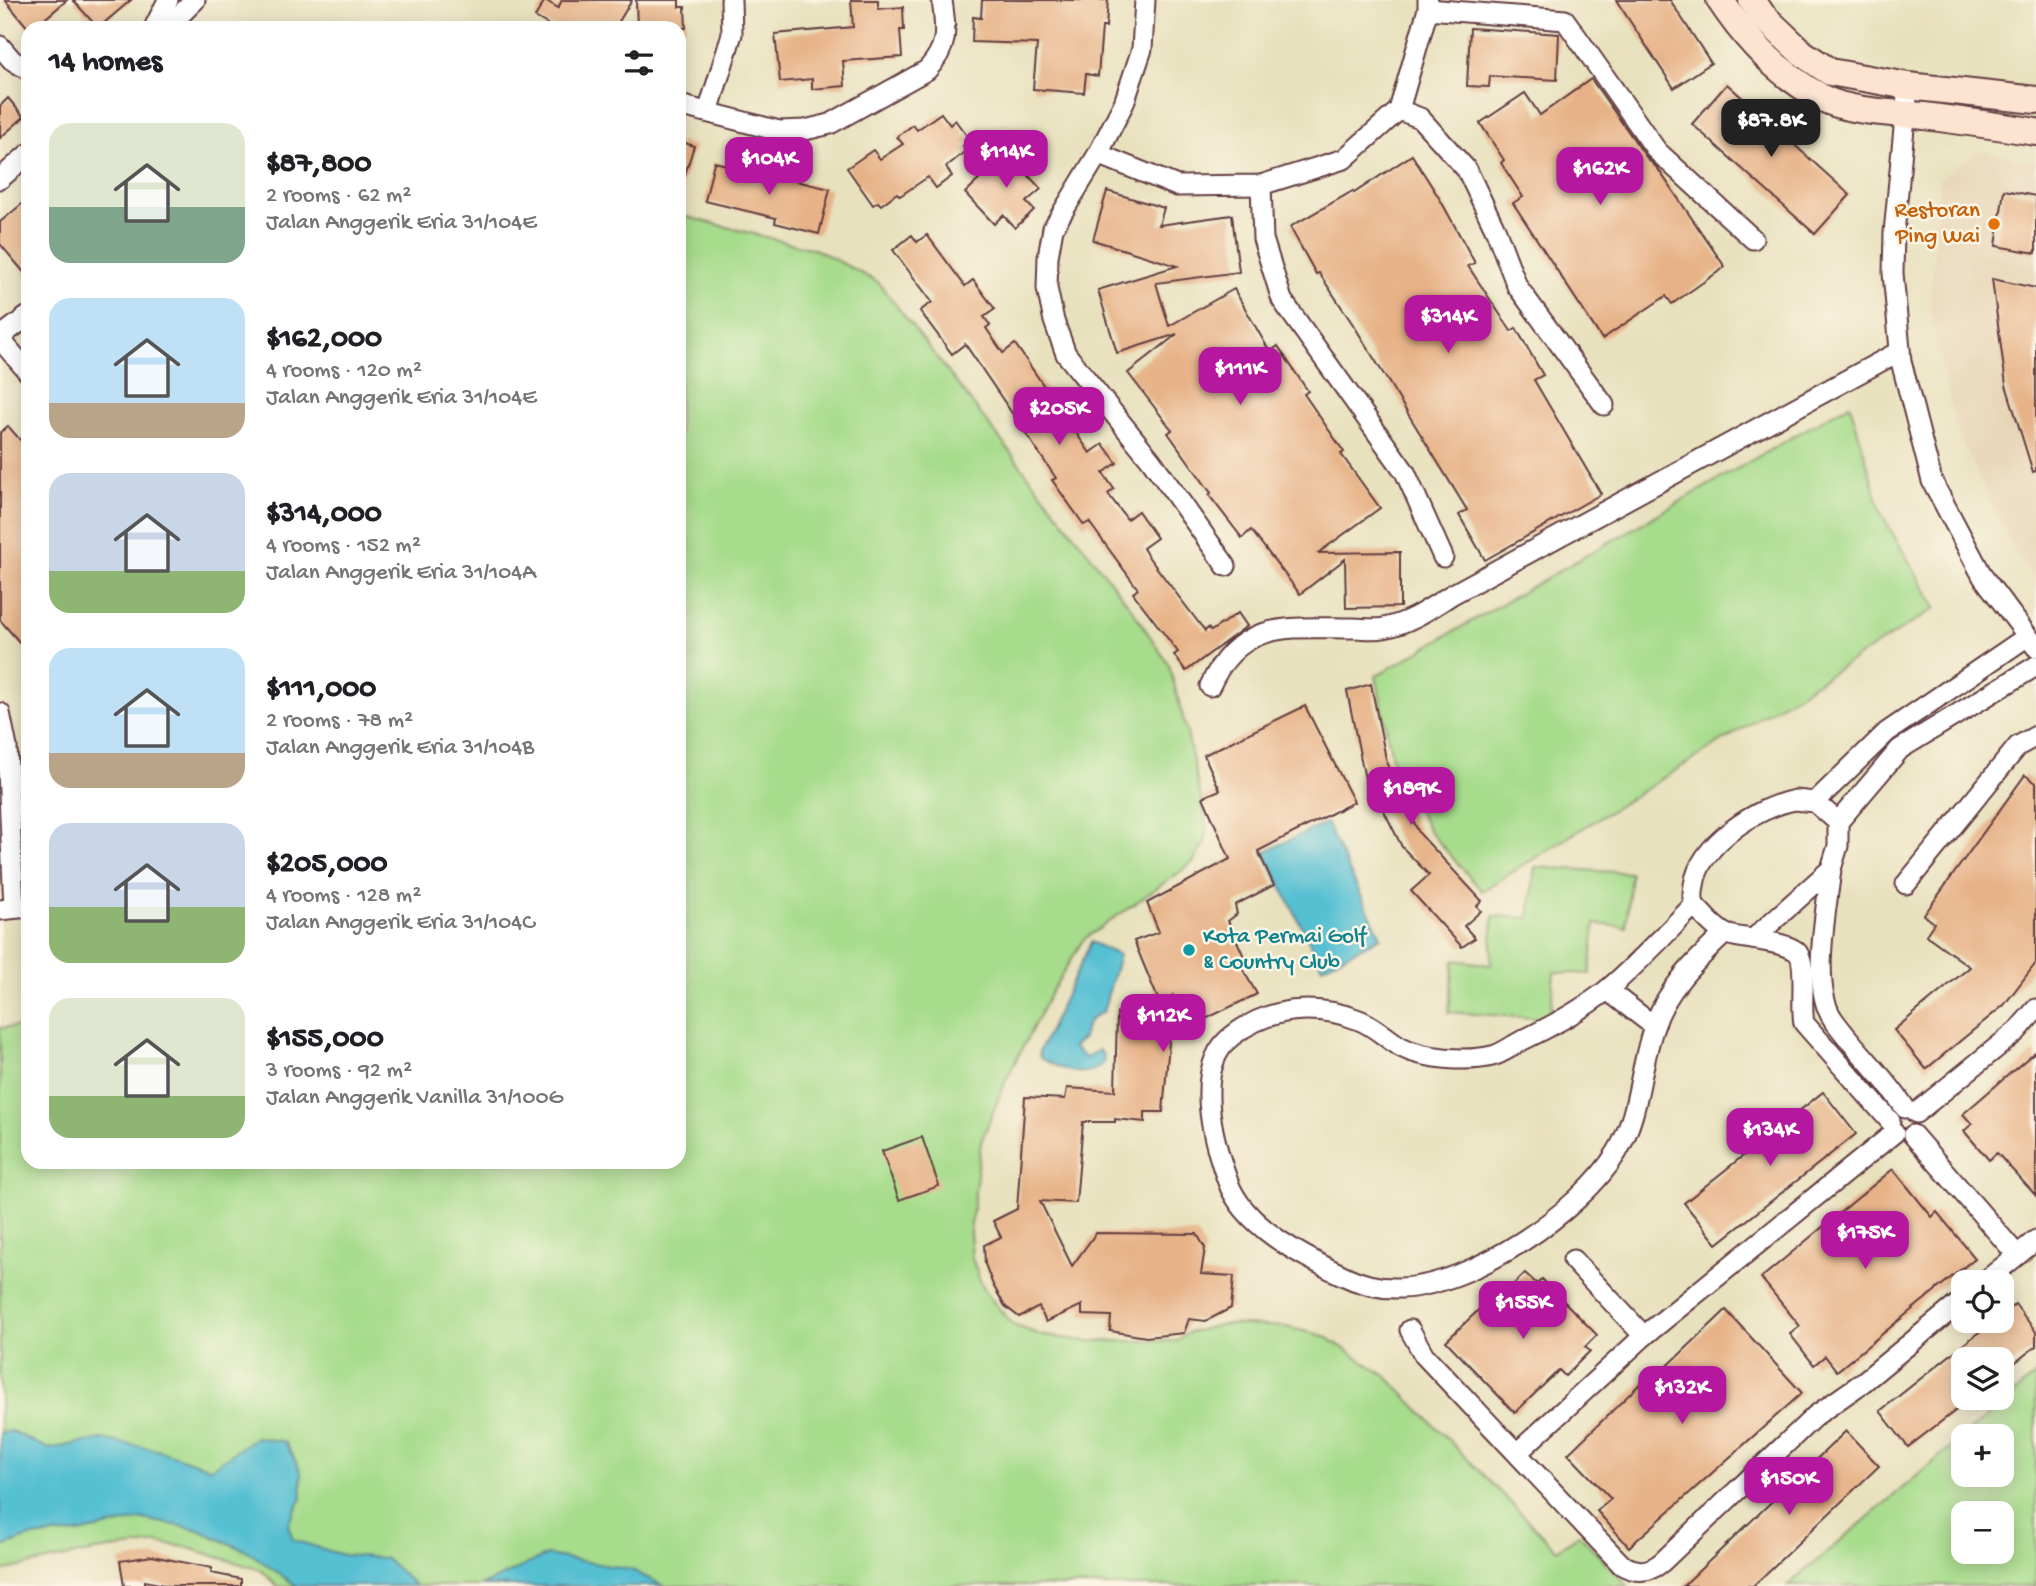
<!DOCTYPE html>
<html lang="en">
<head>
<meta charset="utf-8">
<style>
	body { margin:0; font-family:"Gochi Hand",sans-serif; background:#f6f6f6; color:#202124; height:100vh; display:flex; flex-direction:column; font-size:26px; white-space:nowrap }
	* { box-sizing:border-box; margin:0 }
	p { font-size:23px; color:#757577 }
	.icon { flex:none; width:38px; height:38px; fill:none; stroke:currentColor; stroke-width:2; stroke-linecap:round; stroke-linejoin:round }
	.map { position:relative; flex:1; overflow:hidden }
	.details { position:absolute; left:21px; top:21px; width:665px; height:1148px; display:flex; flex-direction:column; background:#fff; border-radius:21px; box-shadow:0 4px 18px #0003 }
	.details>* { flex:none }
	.controls { position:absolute; left:1951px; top:1270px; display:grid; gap:14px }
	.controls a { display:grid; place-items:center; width:63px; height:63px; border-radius:14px; background:#fff; box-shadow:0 4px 18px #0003; font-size:35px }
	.price { position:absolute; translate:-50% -60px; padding:0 16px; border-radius:14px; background:#b5179e; color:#fff; font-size:23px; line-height:46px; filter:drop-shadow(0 2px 4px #0008) }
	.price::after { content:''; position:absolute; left:50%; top:42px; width:21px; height:16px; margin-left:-10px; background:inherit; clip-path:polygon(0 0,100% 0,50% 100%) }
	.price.on { background:#222; color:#fff }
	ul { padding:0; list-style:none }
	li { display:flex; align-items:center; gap:21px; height:175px; padding:0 28px }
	li span { display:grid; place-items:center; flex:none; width:196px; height:140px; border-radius:21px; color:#555 }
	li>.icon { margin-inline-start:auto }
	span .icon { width:84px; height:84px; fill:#fffc; stroke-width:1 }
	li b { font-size:30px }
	h2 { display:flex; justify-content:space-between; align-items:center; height:84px; padding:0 28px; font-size:30px }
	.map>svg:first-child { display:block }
	.built { fill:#e7d5b7 }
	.green { fill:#a7dc8c; stroke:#787e5c; stroke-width:2; fill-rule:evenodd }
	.water { fill:#57c0d3; stroke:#50707f; stroke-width:2 }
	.building { fill:#e7b287 }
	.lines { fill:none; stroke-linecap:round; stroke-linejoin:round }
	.street-casing { stroke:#623c41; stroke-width:23 }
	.secondary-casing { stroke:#623c41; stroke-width:30 }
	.street { stroke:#fff; stroke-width:19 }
	.secondary { stroke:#fde4d1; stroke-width:26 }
	.food-dot { fill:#e8710a; stroke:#fcf5e5; stroke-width:2.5 }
	.culture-dot { fill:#0f9aa8; stroke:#fcf5e5; stroke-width:2.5 }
	.labels { text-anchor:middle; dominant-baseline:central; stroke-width:5; stroke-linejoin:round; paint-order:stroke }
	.food-label { font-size:23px; fill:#c56008; stroke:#fcf5e5; text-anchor:end }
	.culture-label { font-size:23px; fill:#0d838f; stroke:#fcf5e5; text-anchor:start }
</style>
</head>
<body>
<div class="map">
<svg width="2036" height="1586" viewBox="0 0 2036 1586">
	<rect width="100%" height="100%" fill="#fcf5e5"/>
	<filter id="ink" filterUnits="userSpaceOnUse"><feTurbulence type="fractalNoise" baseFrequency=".0143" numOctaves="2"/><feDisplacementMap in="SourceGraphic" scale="14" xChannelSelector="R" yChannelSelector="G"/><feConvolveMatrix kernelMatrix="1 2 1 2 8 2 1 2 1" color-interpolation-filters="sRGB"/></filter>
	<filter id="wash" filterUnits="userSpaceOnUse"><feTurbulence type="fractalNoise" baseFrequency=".00686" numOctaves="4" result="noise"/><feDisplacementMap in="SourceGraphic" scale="28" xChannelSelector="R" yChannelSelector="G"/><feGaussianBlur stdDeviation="1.57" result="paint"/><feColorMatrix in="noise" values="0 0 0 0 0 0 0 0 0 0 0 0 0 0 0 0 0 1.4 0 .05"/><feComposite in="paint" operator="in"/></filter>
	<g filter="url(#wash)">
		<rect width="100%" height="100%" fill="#e8e1be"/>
		<path class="built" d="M1979 150 2036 163V582L2014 550 1956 429 1930 311 1939 179Z"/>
		<g class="green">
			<path d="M679 215 817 250 878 282 1132 609 1169 665 1187 733 1206 823 1205 842 1194 861 1184 869 1083 940 1049 996 1006 1080 981 1142 970 1232 972 1258 981 1283 990 1298 1013 1325 1044 1336 1088 1341H1177L1188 1333 1224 1324 1286 1327 1325 1336 1386 1376 1557 1550 1579 1534 1628 1586H277L261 1570 185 1547 159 1543 94 1551 0 1571V1028L28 1026V1162H679Z"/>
			<path d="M1850 404 1882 515 1936 608 1482 891 1429 831 1393 763 1376 676Z"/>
			<path d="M1535 867 1631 873 1626 927 1595 924 1590 974 1554 972 1550 1019 1449 1012 1454 960 1491 965 1493 916 1529 918Z"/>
			<path d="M2036 1375V1586H1787ZM1964 1437H2002V1475H1964ZM1964 1514H2002V1552H1964Z"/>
		</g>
		<g class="water">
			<path d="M1326 823 1381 937 1322 967 1264 852Z"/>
			<path d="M1091 942 1119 955 1103 1012C1089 1018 1086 1023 1083 1038L1073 1047 1085 1058 1099 1050 1103 1055 1104 1063C1084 1082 1060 1068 1040 1058L1039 1052Z"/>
			<path d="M11 1431 49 1449 102 1439 157 1450 211 1468 256 1437 285 1442 301 1472 302 1498 288 1524 293 1540 343 1555 385 1558 416 1586H297L247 1551 196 1529 143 1519 78 1533 29 1537 0 1548V1433Z"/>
			<path d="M547 1555 632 1570 663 1586H481Z"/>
		</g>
		<g id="blocks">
			<g class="building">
				<path d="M5 0H67L34 28H28Z"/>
				<path d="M73 0H131L98 28Z"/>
				<path d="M545 0 558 8 562 0H632L615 28H554L535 17Z"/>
				<path d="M636 0H679V7H685L686 28H637Z"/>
				<path d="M851 0H878V9L903 7 904 30H900L902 57 843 61 845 86 812 89V79L780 82 775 34 853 27Z"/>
				<path d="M982 0H1108L1106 27H1102L1098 76 1086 74 1084 93 1033 89 1037 44 972 42 973 17 981 18Z"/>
				<path d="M1616 0H1670L1711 63 1674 88Z"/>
				<path d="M1470 28 1559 34 1557 80 1490 76 1489 87 1467 86Z"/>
				<path d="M1591 79 1647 158 1658 169 1725 267 1672 304 1666 296 1602 339 1513 203 1523 197 1501 163 1504 160 1480 123 1525 93 1540 115Z"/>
				<path d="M1727 84 1850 195 1815 234 1692 124Z"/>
				<path d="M8 98 24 117 0 138V106Z"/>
				<path d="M941 113 950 125 955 120 970 140 963 146 967 150 946 167 952 176 936 188 928 177 900 196 897 193 881 205 878 202 873 205 847 168 873 150 880 159 903 144 897 137 913 125 917 130Z"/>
				<path d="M679 141 694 146 682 184H679Z"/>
				<path d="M1007 153 1014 160 1022 153 1036 169 1029 176 1041 189 1026 202 1034 210 1015 228 1003 215 994 224 965 193Z"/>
				<path d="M1412 155 1441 201 1475 263 1468 266 1511 331 1516 328 1543 375 1534 380 1601 494 1485 560 1459 515 1467 510 1356 329 1319 273 1316 274 1290 227 1353 191 1354 193Z"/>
				<path d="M714 162 830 189 819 234 775 223 776 218 705 201Z"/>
				<path d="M2004 190 2036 196V253L1996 246Z"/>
				<path d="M1107 191 1164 208 1159 225 1232 215 1239 272 1156 283 1169 326 1234 289 1270 352 1278 346 1301 381 1308 391 1304 394 1344 452 1341 454 1380 508 1318 553 1400 552V607L1346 608 1345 559 1300 594 1251 530 1242 538 1209 495 1211 493 1168 433 1172 430 1128 373 1177 334 1117 353 1098 290 1177 266 1093 240Z"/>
				<path d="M28 199V277L0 244V222Z"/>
				<path d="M912 235 917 242 927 235 965 286 973 280 995 309 984 317 990 325 986 328 1003 353 1015 344 1090 453 1103 444 1117 463 1103 473 1114 489 1108 494 1127 519 1138 511 1157 538 1143 548 1147 555 1205 631 1208 628 1211 631 1238 613 1247 626 1186 671 1174 655 1178 652 1133 593 1138 589 1089 522 1084 525 1052 480 1056 478 965 344 952 354 920 311 932 302 893 250Z"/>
				<path d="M1992 279 2036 288V471L2033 472 2006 385Z"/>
				<path d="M8 426 28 449V652L0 620V433Z"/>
				<path d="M1371 684 1387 764 1419 833 1482 901 1477 906 1481 911 1464 926 1475 938 1462 947 1411 891 1429 875 1402 847 1374 791 1368 794 1347 691Z"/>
				<path d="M1305 706 1354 802 1258 851 1274 885 1235 905 1237 914 1228 921 1245 959 1239 963 1257 994 1191 1026 1173 996 1163 1112H1145V1122L1115 1119V1122H1083L1076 1203 1040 1201 1072 1266 1096 1233 1197 1234 1205 1248 1201 1274 1234 1276 1231 1308 1206 1321 1189 1319 1184 1333 1146 1337 1110 1331 1111 1316 1082 1315V1305L1046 1322 1039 1307 1019 1317 1005 1306 993 1285 985 1264 984 1245 1001 1237 993 1221 1017 1209 1025 1097 1065 1099 1067 1088 1115 1091 1117 1013 1165 1016 1134 941 1159 932 1147 903 1230 859 1203 797 1220 790 1204 755Z"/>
				<path d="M2025 775 2036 783V963L2004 1005 1926 1069 1894 1030 1970 967 1926 935 1934 923 1924 915Z"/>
				<path d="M2036 1051V1196L1997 1153 1989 1160 1964 1131 1972 1124 1963 1114Z"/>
				<path d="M1823 1092 1856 1134 1717 1244 1684 1203Z"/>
				<path d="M922 1137 939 1186 899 1200 882 1151Z"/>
				<path d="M1893 1169 1932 1217 1937 1212 1975 1258 1837 1371 1825 1356 1814 1365 1790 1334 1800 1326 1761 1278Z"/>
				<path d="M1525 1273 1537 1284 1542 1279 1597 1335 1585 1347 1590 1351 1565 1376 1559 1370 1515 1413 1446 1341 1487 1302 1491 1307Z"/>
				<path d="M2015 1304 2036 1332V1346L2002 1373V1360H1964V1404L1908 1447 1880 1411 1993 1321H2002V1315Z"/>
				<path d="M1726 1310 1802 1393 1629 1547 1597 1511 1611 1499 1568 1454 1648 1376 1653 1380Z"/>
				<path d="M1846 1431 1879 1466 1753 1586H1683Z"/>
				<path d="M152 1556 212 1568 211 1573 241 1579V1586H169L145 1581V1586H124L120 1561Z"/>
			</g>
		</g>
	</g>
	<g filter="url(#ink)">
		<use href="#blocks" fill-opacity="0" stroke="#623c41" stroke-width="2"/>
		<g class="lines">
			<defs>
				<g id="street">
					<path d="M1145 0 1142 49 1124 103 1098 154 1053 228 1048 257 1047 288 1054 321 1066 354 1151 460 1226 566"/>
					<path d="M1428 9 1565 20 1657 151 1753 239"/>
					<path d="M154 28 168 0"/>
					<path d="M167 28 195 0"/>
					<path d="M0 46 12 60 28 70"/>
					<path d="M1908 86 1894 233 1893 273 1901 361 1932 481 1983 577 2036 647"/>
					<path d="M679 105 779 131 805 130 830 124 927 70C949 46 946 31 942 0"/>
					<path d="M1399 110 1420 118 1467 170 1496 231 1517 286 1604 405"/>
					<path d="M708 112 732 34 731 0"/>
					<path d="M1098 154 1177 186 1261 185 1344 159 1399 110 1428 9V0"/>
					<path d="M0 179 28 154"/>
					<path d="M1261 185 1263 239 1282 300 1405 472 1443 557"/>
					<path d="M0 337 28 316"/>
					<path d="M0 339 28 372"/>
					<path d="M1210 686C1240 619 1289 628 1352 628 1362 628 1374 630 1384 628 1410 623 1429 609 1451 595L1900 351"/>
					<path d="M0 713 7 747 14 908"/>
					<path d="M1795 800 1815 802 1838 822V846L1831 869 1753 939C1726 935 1725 937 1706 918 1703 914 1698 910 1695 906 1692 901 1693 891 1694 885 1700 844 1757 807 1795 800Z"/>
					<path d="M1815 802 1887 732 2028 636"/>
					<path d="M1838 822 1900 749 2036 666"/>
					<path d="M1831 869C1827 908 1810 986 1833 1019 1855 1050 1884 1076 1905 1108"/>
					<path d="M1906 884 2018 746 2036 736"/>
					<path d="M1694 905C1666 933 1638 964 1608 989 1582 1010 1552 1026 1523 1040 1513 1045 1502 1054 1492 1056 1467 1062 1424 1059 1401 1047 1387 1039 1375 1026 1359 1020 1316 1003 1269 1007 1232 1036 1192 1067 1213 1141 1228 1182 1244 1226 1300 1255 1340 1274 1360 1284 1378 1289 1401 1288 1471 1286 1581 1212 1617 1152 1641 1112 1639 1066 1655 1024 1668 987 1696 961 1723 935"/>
					<path d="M0 910 28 907"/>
					<path d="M1753 939C1766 942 1785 943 1796 951 1808 960 1800 1006 1804 1023L1890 1121"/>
					<path d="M1607 990 1654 1026"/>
					<path d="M1916 1113 2017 1031 2036 1009"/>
					<path d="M1913 1135 2017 1255"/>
					<path d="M1573 1260 1644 1336"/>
					<path d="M1983 1283 2036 1240"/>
					<path d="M1410 1330 1424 1355 1622 1565C1637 1573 1649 1573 1662 1562L1815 1416 1862 1383 1964 1299"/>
					<path d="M1517 1453 1644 1336 1894 1133"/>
				</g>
				<g id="secondary">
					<path d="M1720 0C1747 41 1780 76 1824 99 1850 112 1895 113 1924 116 1962 121 1999 126 2036 132"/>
					<path d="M1752 0 1762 15 1802 53 1830 72 1908 86 2036 100"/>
				</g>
			</defs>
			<use href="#street" class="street-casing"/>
			<use href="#secondary" class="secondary-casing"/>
			<use href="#street" class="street"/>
			<use href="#secondary" class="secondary"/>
		</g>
	</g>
	<circle class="food-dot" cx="1994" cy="224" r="7"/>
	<circle class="culture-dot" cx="1189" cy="950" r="7"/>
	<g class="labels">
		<g class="food-label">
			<text x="1980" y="211">Restoran<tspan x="1980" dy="26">Ping Wai</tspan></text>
		</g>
		<g class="culture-label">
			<text x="1203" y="937">Kota Permai Golf<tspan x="1203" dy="26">&amp; Country Club</tspan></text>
		</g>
	</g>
</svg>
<div class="controls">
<a><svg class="icon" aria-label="locate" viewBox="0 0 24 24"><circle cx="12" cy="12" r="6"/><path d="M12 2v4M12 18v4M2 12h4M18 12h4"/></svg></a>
<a><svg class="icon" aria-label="layers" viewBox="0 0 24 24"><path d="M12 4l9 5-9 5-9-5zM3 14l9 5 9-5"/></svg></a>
<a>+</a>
<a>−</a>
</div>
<b class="price on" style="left:1771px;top:159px">$87.8K</b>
<b class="price" style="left:1006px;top:190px">$114K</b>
<b class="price" style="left:769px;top:197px">$104K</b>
<b class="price" style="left:1600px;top:207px">$162K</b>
<b class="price" style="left:1448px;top:355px">$314K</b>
<b class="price" style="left:1240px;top:407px">$111K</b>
<b class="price" style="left:1059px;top:447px">$205K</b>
<b class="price" style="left:1411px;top:827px">$189K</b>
<b class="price" style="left:1163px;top:1054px">$112K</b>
<b class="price" style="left:1770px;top:1168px">$134K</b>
<b class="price" style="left:1865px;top:1271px">$175K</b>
<b class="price" style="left:1523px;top:1341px">$155K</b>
<b class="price" style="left:1682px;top:1426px">$132K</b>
<b class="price" style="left:1789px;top:1517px">$150K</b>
<section class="details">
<h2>14 homes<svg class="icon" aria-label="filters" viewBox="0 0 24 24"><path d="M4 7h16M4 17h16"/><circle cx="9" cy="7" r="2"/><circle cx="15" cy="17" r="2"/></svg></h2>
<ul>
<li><span style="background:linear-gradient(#dfe7d0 60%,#7fa58c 0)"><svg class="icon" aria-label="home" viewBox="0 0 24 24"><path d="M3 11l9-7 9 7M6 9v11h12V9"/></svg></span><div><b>$87,800</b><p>2 rooms · 62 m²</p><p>Jalan Anggerik Eria 31/104E</p></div></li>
<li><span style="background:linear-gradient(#bfe0f5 75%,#b9a48a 0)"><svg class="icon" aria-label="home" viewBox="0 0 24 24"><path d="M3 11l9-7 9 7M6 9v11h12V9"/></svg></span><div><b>$162,000</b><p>4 rooms · 120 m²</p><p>Jalan Anggerik Eria 31/104E</p></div></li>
<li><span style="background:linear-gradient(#c9d6e8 70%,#8fb573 0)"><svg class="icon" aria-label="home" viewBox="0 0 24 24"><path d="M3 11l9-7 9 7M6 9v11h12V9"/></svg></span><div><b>$314,000</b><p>4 rooms · 152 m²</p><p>Jalan Anggerik Eria 31/104A</p></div></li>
<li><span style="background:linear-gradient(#bfe0f5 75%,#b9a48a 0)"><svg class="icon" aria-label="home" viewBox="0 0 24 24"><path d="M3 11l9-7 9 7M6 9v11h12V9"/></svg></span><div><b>$111,000</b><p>2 rooms · 78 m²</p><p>Jalan Anggerik Eria 31/104B</p></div></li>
<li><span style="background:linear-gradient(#c9d6e8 60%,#8fb573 0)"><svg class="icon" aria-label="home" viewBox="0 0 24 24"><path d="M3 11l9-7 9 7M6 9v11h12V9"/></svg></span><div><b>$205,000</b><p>4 rooms · 128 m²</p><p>Jalan Anggerik Eria 31/104C</p></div></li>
<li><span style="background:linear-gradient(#dfe7d0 70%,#8fb573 0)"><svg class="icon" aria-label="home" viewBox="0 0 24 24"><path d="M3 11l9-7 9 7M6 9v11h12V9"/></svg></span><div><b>$155,000</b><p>3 rooms · 92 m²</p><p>Jalan Anggerik Vanilla 31/100G</p></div></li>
</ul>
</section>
</div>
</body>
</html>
